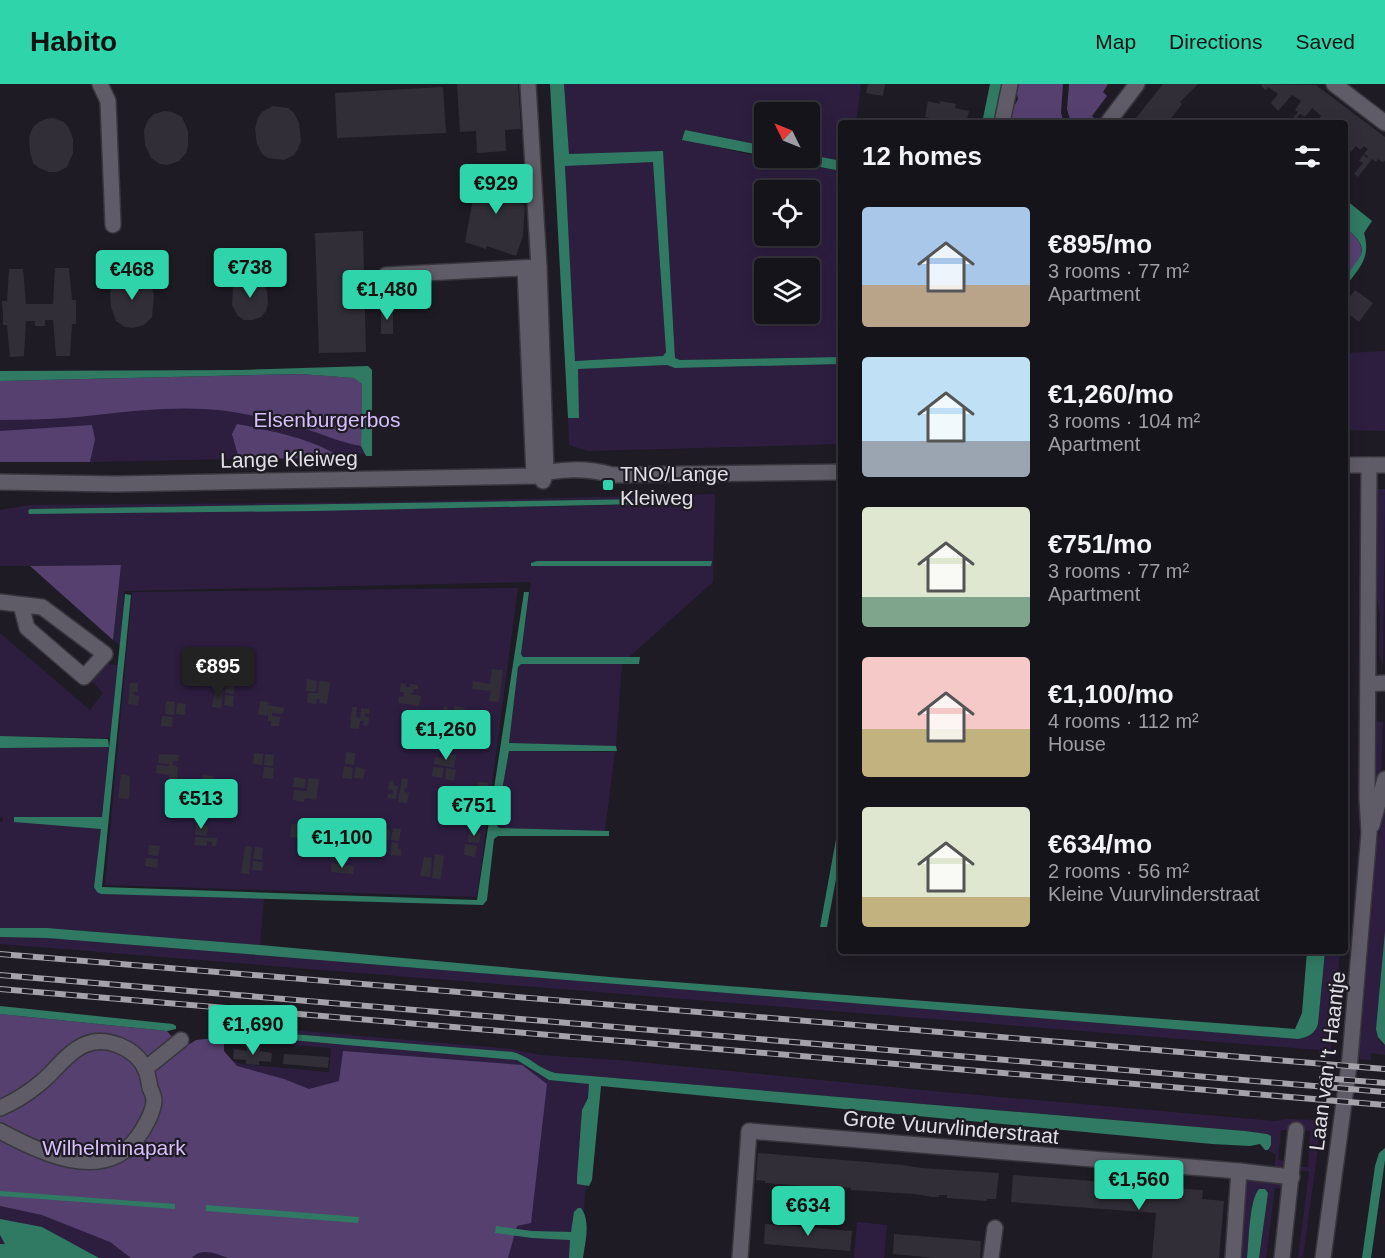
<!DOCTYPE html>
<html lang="en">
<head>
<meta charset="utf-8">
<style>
	body { margin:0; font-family:Helvetica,sans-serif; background:#232128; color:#f1f3f6; height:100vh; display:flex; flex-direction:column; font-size:22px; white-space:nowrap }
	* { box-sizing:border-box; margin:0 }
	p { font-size:20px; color:#9e9ea3 }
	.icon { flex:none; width:33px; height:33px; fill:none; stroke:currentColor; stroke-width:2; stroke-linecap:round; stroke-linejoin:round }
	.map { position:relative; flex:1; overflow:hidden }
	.details { position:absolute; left:838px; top:36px; width:510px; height:834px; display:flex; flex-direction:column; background:#16141b; border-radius:6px; box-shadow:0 3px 15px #0003,0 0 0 2px #35333a }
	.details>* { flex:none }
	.needle { width:39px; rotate:313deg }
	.buttons { position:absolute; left:754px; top:18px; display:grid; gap:12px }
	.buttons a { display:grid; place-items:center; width:66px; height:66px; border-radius:6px; background:#16141b; box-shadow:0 3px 15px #0003,0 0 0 2px #35333a; font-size:30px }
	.price { position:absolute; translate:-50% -51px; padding:0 14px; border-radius:6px; background:#2fd4aa; color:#111; font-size:20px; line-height:39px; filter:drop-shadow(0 2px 3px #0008) }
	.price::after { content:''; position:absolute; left:50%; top:36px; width:18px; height:14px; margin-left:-9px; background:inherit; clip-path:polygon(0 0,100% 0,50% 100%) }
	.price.on { background:#222; color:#fff }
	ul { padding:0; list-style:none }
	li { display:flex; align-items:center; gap:18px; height:150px; padding:0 24px }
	li span { display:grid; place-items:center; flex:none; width:168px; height:120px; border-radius:6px; color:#555 }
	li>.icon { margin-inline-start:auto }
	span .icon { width:72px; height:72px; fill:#fffc; stroke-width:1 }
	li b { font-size:26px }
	h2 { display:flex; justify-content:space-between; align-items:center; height:72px; padding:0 24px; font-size:26px }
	header { display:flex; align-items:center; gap:36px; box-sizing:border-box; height:84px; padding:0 30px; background:#2fd4aa; color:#111 }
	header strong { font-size:28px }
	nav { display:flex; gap:33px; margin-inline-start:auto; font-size:21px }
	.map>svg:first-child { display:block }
	.green { fill:#2d1e40; fill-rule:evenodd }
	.forest { fill:#554070 }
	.water { fill:#307a64; fill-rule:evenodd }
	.building { fill:#322e38 }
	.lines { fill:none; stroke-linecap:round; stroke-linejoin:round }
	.minor-casing { stroke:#38363d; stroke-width:18 }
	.minor { stroke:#605c67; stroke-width:15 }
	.rail-casing { stroke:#a5a2aa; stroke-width:6 }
	.rail { stroke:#1e1b24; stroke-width:4; stroke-dasharray:11; stroke-linecap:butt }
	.poi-dot { fill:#2fd4aa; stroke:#1e1b24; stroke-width:2 }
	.labels { text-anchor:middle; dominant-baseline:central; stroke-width:4.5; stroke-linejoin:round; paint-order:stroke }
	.park-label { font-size:21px; fill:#d8bffd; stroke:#1e1b24 }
	.street-label { font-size:21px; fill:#e1dee5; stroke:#1e1b24 }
	.poi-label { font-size:21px; fill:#e1dee5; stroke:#1e1b24; text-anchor:start }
</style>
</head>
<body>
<header>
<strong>Habito</strong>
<nav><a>Map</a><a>Directions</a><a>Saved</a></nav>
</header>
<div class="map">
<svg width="1385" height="1174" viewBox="0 0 1385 1174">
	<rect width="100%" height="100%" fill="#1e1b24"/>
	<g class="green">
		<path d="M564 0H861L856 39H842L841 273 680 276 675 274 663 68 569 70ZM765 28H810V71L837 76 835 86 765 74 682 55 685 46 765 62ZM765 106H810V152H765ZM765 184H810V230H765Z"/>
		<path d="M653 77 666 268 663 272 575 277 565 82Z"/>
		<path d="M1385 267V347L1346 346V269Z"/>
		<path d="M841 280V360L588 367 569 361 568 334H579L577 285 667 281 676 284Z"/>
		<path d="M361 299 370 370 239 373V375L90 378 91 375 0 377V311Z"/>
		<path d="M1377 405H1385L1383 583 1379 570 1380 532 1375 502Z"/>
		<path d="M715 410 713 498 629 573H524L521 570 531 498 124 507 120 562 113 556 121 481 0 482V426L29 421 394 418ZM643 415 645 417 643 420 586 422 30 430V425ZM537 477H711V482H532L531 480Z"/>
		<path d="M518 504 477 813 105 801 132 508Z"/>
		<path d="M0 549 90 626 103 609 92 597 107 580 118 581 110 654 0 652Z"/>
		<path d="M521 580H622L616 662 509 660 518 583Z"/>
		<path d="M1374 637 1383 638 1381 691 1374 728Z"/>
		<path d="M109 663 102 733H14L102 745 94 803 101 810 264 814 260 861 47 844H0V738H3V734L0 733V664Z"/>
		<path d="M509 667 615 668 605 747 499 744 496 740Z"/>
		<path d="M1385 723V847L1376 945 1382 960 1385 961V971L1371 969V976L1358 975 1372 824 1374 772Z"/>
		<path d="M0 853 47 854 1298 955C1308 953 1315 950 1318 940L1325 867H1340L1330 973 1319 972V966L0 860Z"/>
		<path d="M0 938 190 959 241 980 329 988 331 964 282 960 285 948 292 946 512 965 540 971 618 976 933 1007 1275 1037 1286 1035 1318 1036 1320 1050 1303 1173 1298 1174 1309 1088 1298 1086V1083H1308L1310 1047 1281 1046 1278 1076 1288 1077 1287 1085 1274 1083 1276 1071 1268 1066 1271 1061V1053L1267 1050 1245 1047 555 989 548 987 520 970 291 955 517 976 549 996 594 1000 580 1174H0Z"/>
		<path d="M1244 1093 1283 1098 1284 1105 1275 1104 1266 1174H1259L1268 1109 1265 1105H1260C1249 1116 1249 1158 1247 1174H1237Z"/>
		<path d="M857 1138 887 1141 884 1174H854Z"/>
	</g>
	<g class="forest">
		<path d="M1015 0H1063L1061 29 1064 39H1008L1011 28 1018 15Z"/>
		<path d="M1069 0H1108L1103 8 1107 12 1092 32 1100 39H1071L1067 25Z"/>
		<path d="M1346 144C1370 164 1363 172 1346 194Z"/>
		<path d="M301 290 355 294 362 300 361 362C343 359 327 352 309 346 285 338 258 332 233 328 187 321 142 326 96 331 64 335 32 336 0 336V297Z"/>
		<path d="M237 340C272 347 312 354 342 374L239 375 232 350Z"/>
		<path d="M92 341 95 355 90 378H0V347Z"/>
		<path d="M121 481 113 556 30 482Z"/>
		<path d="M0 930 167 947 182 965 196 956 224 953V967L237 982 284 995 309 1005 339 997 343 967 522 981 547 1000 531 1139 517 1142 508 1174H228C216 1170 202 1163 192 1174H131L110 1158 42 1131 0 1122Z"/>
	</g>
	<g class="water">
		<path d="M550 0H564L569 70 663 67 675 274 680 276 841 273V280L675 284 667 281 578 285 579 334H568ZM653 78 666 268 663 272 575 277 565 82Z"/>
		<path d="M990 0H1004L995 39H982Z"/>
		<path d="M685 46 765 62V72L682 56Z"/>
		<path d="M810 71 837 76 836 86 772 74H810Z"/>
		<path d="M1346 116 1372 137 1364 149C1371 174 1360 183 1346 202 1345 176 1382 173 1346 144Z"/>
		<path d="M368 282 372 286V372H366L361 362 362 300 354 294 301 290 0 297V287L241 286Z"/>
		<path d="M643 415 645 417 643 420 315 427 29 430 28 427 30 425Z"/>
		<path d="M537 477H712L711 482H531V479Z"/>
		<path d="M524 508H529L521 570 523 573H640L639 580H521L518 583 509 659 616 662 617 667H509L496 740 499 744 609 747V752H498L494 755 487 816 483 821 101 810 97 808 94 803 101 745 14 738V733H102L125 510 131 511 102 803 477 816Z"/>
		<path d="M0 652 108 655 109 663 0 664Z"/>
		<path d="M841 728V769L827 843H820Z"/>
		<path d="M0 844H47L260 861 621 894 1295 945 1302 929 1307 867H1325L1318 940C1315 950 1308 953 1298 955L47 854 0 853Z"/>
		<path d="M1385 847V961L1378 953 1376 945Z"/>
		<path d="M0 922 173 940 176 942V945L167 947 0 930Z"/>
		<path d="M292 950 513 968C529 972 539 985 555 989L1245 1047 1267 1050 1271 1052V1061L1268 1066H1265L1260 1060 1250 1062 1212 1060 601 1002 592 1096 589 1102 577 1100V1094L582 1026 588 1014 589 1000 549 996 517 976 291 956 288 953Z"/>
		<path d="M1385 1064V1076L1371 1174H1362L1375 1082 1379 1069Z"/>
		<path d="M1259 1105H1265L1268 1109 1259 1174H1247C1249 1158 1249 1116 1259 1105Z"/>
		<path d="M0 1107 175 1120V1125L0 1112Z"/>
		<path d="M206 1121 359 1133 358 1139 206 1127Z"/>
		<path d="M578 1124H581C591 1137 585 1159 583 1174H569L570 1156 532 1154 495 1149 496 1142 532 1147 571 1148 574 1128Z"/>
		<path d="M0 1135 42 1143 99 1174H0V1160H5L0 1151Z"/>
	</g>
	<g class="building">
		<path d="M457 0H518L521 45 505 46 506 67 477 69 476 47 460 48Z"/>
		<path d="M868 0H885L883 12 866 9Z"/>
		<path d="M1163 0H1198L1180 18 1182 20 1169 37 1167 35 1164 39H1132Z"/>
		<path d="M1262 0 1316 1 1385 53V77L1382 78 1378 75 1376 78 1372 75 1358 93 1354 90 1363 79 1359 77 1363 71 1367 74 1368 72 1364 70 1368 65 1364 62 1360 66 1356 62 1351 68 1346 64V39H1336L1332 36 1331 39H1316L1321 32 1312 24 1305 33 1300 30 1294 38 1291 36 1298 28 1295 26 1301 17 1292 11 1278 27 1271 19 1278 10 1268 3 1266 6 1261 2Z"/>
		<path d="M443 3 446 49 337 54 335 9Z"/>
		<path d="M928 17 940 20V17L956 20 955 24 969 27 966 39 946 37 938 39 936 38V35L925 33Z"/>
		<path d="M273 22 288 24 294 29 299 39 301 57 298 65 294 71 284 76 268 74 262 70 257 60 255 45 258 34 262 28Z"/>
		<path d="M165 27 172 28 182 33 188 47V62L186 69 179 77 168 81 160 80 151 74 145 61 144 46 148 36 154 30Z"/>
		<path d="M53 34 64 38 69 44 73 55V69L67 83 57 88H49L39 84 33 79 30 68 29 53 33 43 39 38 46 35Z"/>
		<path d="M500 87 499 94 517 98V113H513L512 118 525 120 523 152 516 172 487 162 486 165 465 158 478 88Z"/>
		<path d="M363 147 366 268 319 269 315 149Z"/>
		<path d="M55 184H69L72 216H76V240H72L70 272H56L53 236H45V242H35V237H26L24 272 10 273 7 241H3V231L2 217H7L9 185H23L26 220H53Z"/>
		<path d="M131 189 146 194 151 200 154 211 152 233 144 241 133 244 125 243 116 237 111 223 110 208 113 201 120 193Z"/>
		<path d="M246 193H254L261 196 267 207 268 220 266 227 261 233 252 236H244L238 232 232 221 233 203 238 197Z"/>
		<path d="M1355 206 1373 219 1359 238 1346 228V211L1349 214Z"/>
		<rect x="381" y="225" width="12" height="25"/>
		<path d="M492 585 503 586 499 618 489 617 491 607 472 605 473 597 490 600Z"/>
		<path d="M307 595 317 597 316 608 306 607Z"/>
		<path d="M319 597 330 598 327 620 319 619 320 616 317 614 316 620 307 619 308 609H318Z"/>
		<path d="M226 598 235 599 234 610 225 609Z"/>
		<path d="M130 599H138V608H133V611L139 612 138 621 128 620Z"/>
		<path d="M401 599 406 600V603H410V600L418 601V605H414L413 609 410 610 421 612 419 622 398 619 399 612 404 613V608H400Z"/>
		<path d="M216 601 220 602 219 606H224L221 624 212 623Z"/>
		<path d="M225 611 234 612 233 623 224 621Z"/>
		<path d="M166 617 175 618 174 631 165 630Z"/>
		<path d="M260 617 269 618 268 621 284 624 283 630 272 629V632L280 633 279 642H271V637H268V628L267 632 258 630Z"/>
		<path d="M177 619 186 620 185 631 176 630Z"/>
		<path d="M444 622 448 623 447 632H452L450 644 441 643Z"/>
		<path d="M454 622 465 624 464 632 453 631Z"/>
		<path d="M352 623H357L356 633 360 634 361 624 370 625 369 630 365 629V633H369L368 642 363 641 364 637H360L359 645 350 644Z"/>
		<path d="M162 632 173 633 172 643 161 642Z"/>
		<path d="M453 633 463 634 462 645 451 644Z"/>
		<path d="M346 668 355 669 354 681 345 680Z"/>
		<path d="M254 669 263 670 262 681 253 680Z"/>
		<path d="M159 670 179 671 178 677H173V681L178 683 177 696 169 695V691L156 689 157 681 169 682V680L158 679Z"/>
		<path d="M265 670 274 671 273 682 264 681Z"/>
		<path d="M447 670 456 671 454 684 434 680 435 673 447 675Z"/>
		<path d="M344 682 353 684 352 695 342 694Z"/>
		<path d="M264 683 274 684 273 695 263 694Z"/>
		<path d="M356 683 365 685 363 695 354 694Z"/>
		<path d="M433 683 444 684 442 694 432 692Z"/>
		<path d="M446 684 456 686 454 697 445 695Z"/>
		<path d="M121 690 130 692 129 715 118 714Z"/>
		<path d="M203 691 213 692 212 704 202 703Z"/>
		<path d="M294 693 306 695 305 704 293 703Z"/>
		<path d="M308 694 319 695 316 716 305 714 304 718 293 716 294 706 307 707Z"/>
		<path d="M402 694 408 695 407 704H405L404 708 409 709 407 719 398 718Z"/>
		<path d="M214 697 223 698V702L218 701V706L224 707 223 718 213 717Z"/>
		<path d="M390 697H394L393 701 398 702 396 715 387 714 388 710H393V706L388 705Z"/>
		<path d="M478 698 488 699 486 720 475 719 476 711H481V710L477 709Z"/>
		<path d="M203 705 212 706 211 719 202 718Z"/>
		<path d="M196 740 208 742 207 752 195 751Z"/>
		<path d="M292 740 301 741 299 754 290 753Z"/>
		<path d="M301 744 310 745 308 765 303 764V760H301Z"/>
		<path d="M393 744 401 745 399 757 391 756Z"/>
		<path d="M381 745 390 746 389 756 380 755Z"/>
		<path d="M469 747 481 749 479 759 468 758Z"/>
		<path d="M195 753 217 754 216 762H212V758L207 757V762L194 761Z"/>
		<path d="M392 758 398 759V765H401V772L390 771Z"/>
		<path d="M465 760 477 762 475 773 464 771Z"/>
		<path d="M149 761 160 762 158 772 148 771Z"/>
		<path d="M245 762 252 763 249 790 241 789Z"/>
		<path d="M255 763 263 764 262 776 253 775Z"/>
		<path d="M331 768 343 769 342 777 330 776Z"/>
		<path d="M435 770 444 772 441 795 432 794Z"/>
		<path d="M424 773 432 774 430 793 420 792Z"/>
		<path d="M146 774 158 775 157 784 145 782Z"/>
		<path d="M253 777 263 778 262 787 252 786Z"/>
		<path d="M332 779 354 782 353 790 331 788Z"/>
		<path d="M247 963 260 964V967L272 969 271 978 259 977V981L246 980V976L233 975 234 965 247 967Z"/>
		<path d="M284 970 329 973 328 984 283 980Z"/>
		<path d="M758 1069 903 1081 921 1084 999 1089 996 1115H987V1117L947 1114V1111H939V1113H932L915 1110 851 1106V1104L843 1103 842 1105 765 1099V1097L756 1096Z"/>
		<path d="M1013 1091 1093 1097 1113 1101 1203 1106 1202 1115 1224 1117 1219 1174H1152L1156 1129 1011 1118Z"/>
		<path d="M765 1140 852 1147 850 1167 764 1160Z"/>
		<path d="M894 1150 981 1157 980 1174H935L893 1170Z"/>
	</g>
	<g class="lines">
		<defs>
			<g id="minor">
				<path d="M100 0 108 17 113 141"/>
				<path d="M1334 0 1385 39"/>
				<path d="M1109 37 1137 0"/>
				<path d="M1002 39 1010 0"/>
				<path d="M539 183 546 388 543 397"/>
				<path d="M525 184 534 392"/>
				<path d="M386 191 539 183 528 0"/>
				<path d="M1346 381H1385"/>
				<path d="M0 398 115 400 534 392C558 384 588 384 612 391L842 388"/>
				<path d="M0 518 42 523 105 570 84 593 27 544 21 521"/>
				<path d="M1368 600 1385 599"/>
				<path d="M1372 741 1385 695"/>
				<path d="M145 985 181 956"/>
				<path d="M0 1024C14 1018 27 1010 39 1000 54 989 66 969 84 961 106 951 136 964 146 986 148 992 149 998 150 1004 152 1008 154 1013 154 1017 153 1029 144 1045 137 1054 103 1100 39 1068 0 1047"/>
				<path d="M740 1174 749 1047 1239 1087 1292 1093"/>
				<path d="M991 1174 995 1144"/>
				<path d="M1233 1174 1239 1087"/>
				<path d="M1282 1174 1296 1046"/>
				<path d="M1323 1174 1350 974 1369 749 1367 714 1369 381"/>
			</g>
		</defs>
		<use href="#minor" class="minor-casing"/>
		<use href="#minor" class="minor"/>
		<defs>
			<g id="rail">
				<path d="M0 870 1385 985"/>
				<path d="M0 891 1385 1008"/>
				<path d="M0 905 1385 1021"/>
				<path d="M1322 994 1385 999"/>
			</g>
		</defs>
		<use href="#rail" class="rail-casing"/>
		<use href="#rail" class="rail"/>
	</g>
	<rect class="poi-dot" x="602" y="395" width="12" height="12" rx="3"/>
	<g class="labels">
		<g class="park-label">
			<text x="327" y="335">Elsenburgerbos</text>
			<text x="114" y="1063">Wilhelminapark</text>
		</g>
		<g class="street-label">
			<text transform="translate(289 375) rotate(-1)">Lange Kleiweg</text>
			<text transform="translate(1327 977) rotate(-83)">Laan van 't Haantje</text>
			<text transform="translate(951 1043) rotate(5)">Grote Vuurvlinderstraat</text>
		</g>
		<g class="poi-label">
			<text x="620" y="389">TNO/Lange<tspan x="620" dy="24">Kleiweg</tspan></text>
		</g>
	</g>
</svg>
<div class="buttons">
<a><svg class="needle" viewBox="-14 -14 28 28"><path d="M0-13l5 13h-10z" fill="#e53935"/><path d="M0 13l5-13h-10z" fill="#9e9ea3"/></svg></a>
<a><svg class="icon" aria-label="locate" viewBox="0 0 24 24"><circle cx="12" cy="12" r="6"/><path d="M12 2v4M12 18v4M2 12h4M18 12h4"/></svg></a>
<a><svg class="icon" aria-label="layers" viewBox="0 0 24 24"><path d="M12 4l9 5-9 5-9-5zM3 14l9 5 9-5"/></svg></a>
</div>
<b class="price" style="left:496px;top:131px">€929</b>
<b class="price" style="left:250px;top:215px">€738</b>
<b class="price" style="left:132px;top:217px">€468</b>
<b class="price" style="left:387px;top:237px">€1,480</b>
<b class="price on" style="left:218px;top:614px">€895</b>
<b class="price" style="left:446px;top:677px">€1,260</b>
<b class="price" style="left:201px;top:746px">€513</b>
<b class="price" style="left:474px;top:753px">€751</b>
<b class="price" style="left:342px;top:785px">€1,100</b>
<b class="price" style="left:253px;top:972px">€1,690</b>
<b class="price" style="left:1139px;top:1127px">€1,560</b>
<b class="price" style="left:808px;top:1153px">€634</b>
<section class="details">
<h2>12 homes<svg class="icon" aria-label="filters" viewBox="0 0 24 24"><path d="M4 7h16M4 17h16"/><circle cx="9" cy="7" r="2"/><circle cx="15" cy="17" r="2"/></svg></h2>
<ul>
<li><span style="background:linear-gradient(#a9c7e8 65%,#b9a48a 0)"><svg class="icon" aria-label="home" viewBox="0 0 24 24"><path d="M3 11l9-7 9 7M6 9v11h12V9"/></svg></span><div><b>€895/mo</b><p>3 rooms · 77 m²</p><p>Apartment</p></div></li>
<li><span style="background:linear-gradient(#bfe0f5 70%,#9aa5b1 0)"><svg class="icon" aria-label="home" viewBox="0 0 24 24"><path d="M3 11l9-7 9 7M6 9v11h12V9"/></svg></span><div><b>€1,260/mo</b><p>3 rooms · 104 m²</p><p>Apartment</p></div></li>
<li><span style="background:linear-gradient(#dfe7d0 75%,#7fa58c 0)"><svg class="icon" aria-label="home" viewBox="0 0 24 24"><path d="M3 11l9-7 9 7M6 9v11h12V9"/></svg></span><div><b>€751/mo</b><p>3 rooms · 77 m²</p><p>Apartment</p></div></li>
<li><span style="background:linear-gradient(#f6c9c9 60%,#c2b280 0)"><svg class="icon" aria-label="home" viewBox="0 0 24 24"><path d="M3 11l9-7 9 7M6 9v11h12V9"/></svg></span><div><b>€1,100/mo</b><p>4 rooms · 112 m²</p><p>House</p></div></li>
<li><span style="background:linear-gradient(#dfe7d0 75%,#c2b280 0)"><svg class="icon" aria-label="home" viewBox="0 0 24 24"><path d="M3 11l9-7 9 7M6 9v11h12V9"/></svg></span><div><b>€634/mo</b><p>2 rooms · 56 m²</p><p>Kleine Vuurvlinderstraat</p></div></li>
</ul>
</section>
</div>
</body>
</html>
